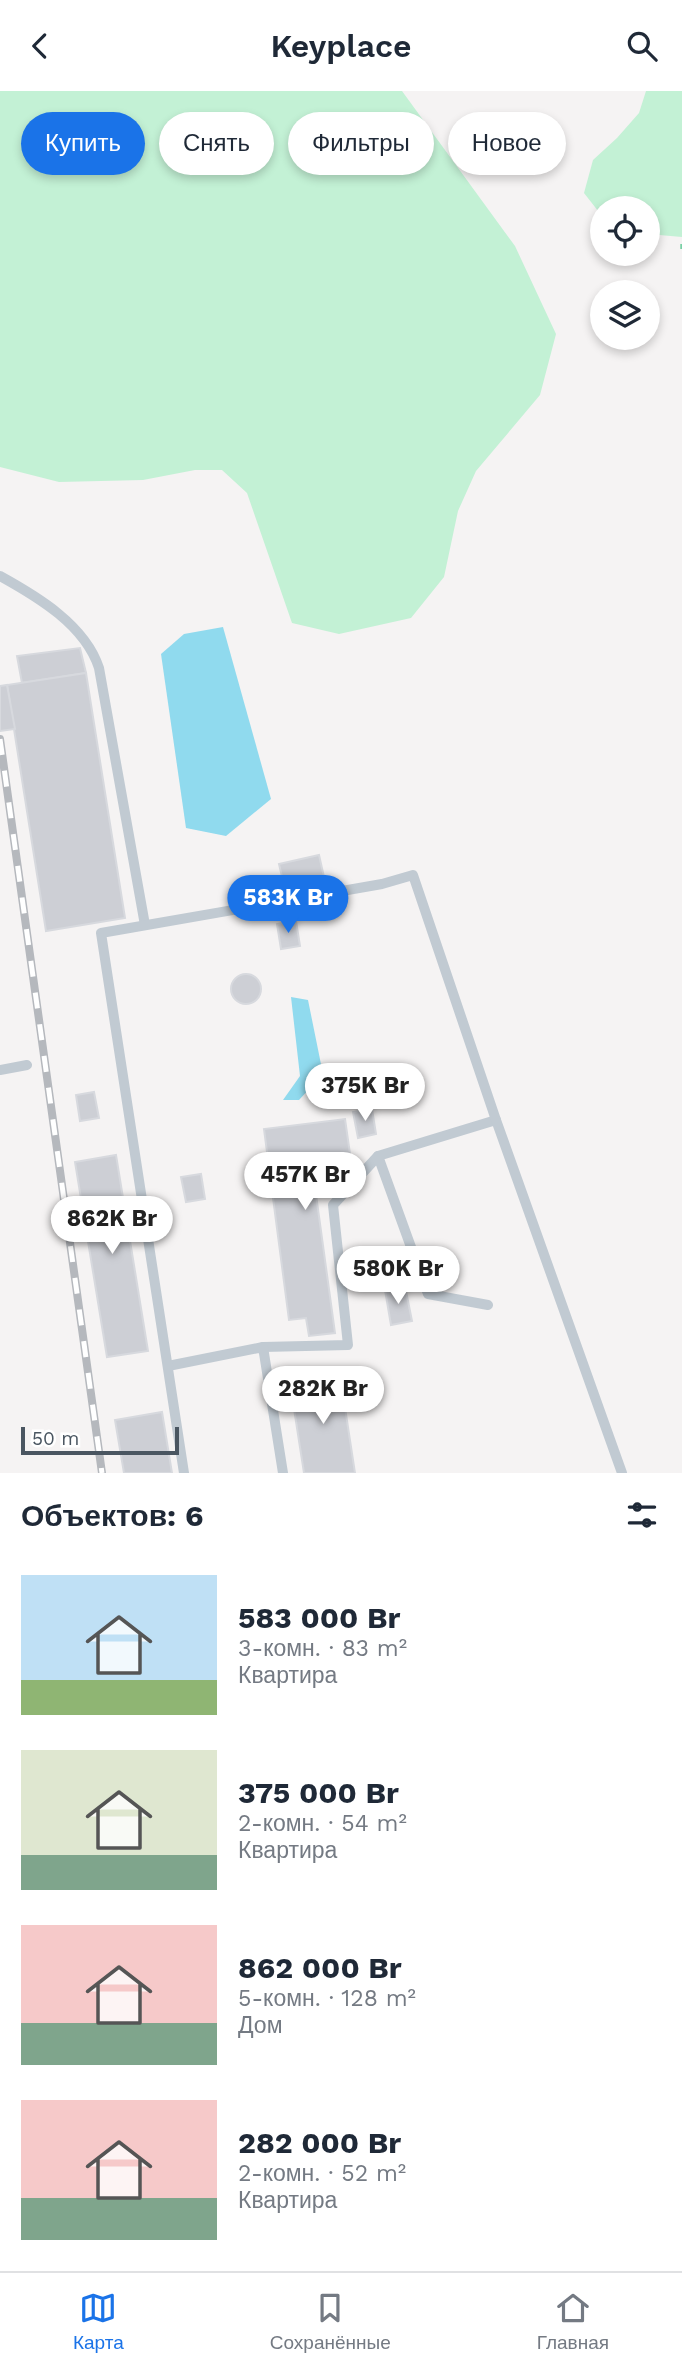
<!DOCTYPE html>
<html lang="ru">
<head>
<meta charset="utf-8">
<style>
	body { margin:0; font-family:"Work Sans",sans-serif; background:#f2f2f3; color:#1f2937; height:100vh; display:flex; flex-direction:column; font-size:26px; white-space:nowrap }
	* { box-sizing:border-box; margin:0 }
	p { font-size:23px; color:#747a83 }
	.icon { flex:none; width:38px; height:38px; fill:none; stroke:currentColor; stroke-width:2; stroke-linecap:round; stroke-linejoin:round }
	.map { position:relative; height:1382px; overflow:hidden }
	.sheet { display:flex; flex-direction:column; background:#fff; flex:1 }
	.sheet>* { flex:none }
	.top-card { position:absolute; left:21px; top:21px; width:640px; height:63px; display:flex; gap:14px }
	.tools { position:absolute; left:590px; top:105px; display:grid; gap:14px }
	.tools a { display:grid; place-items:center; width:70px; height:70px; border-radius:50%; background:#fff; box-shadow:0 4px 10px #0003; font-size:35px }
	.scale { position:absolute; left:21px; bottom:18px; width:158px; box-sizing:border-box; padding-left:7px; border:4px solid #4a5661; border-top:0; font-size:19px; line-height:24px; white-space:nowrap; color:#4a5661; -webkit-text-stroke:5px #fff; paint-order:stroke }
	.price { position:absolute; translate:-50% -60px; padding:0 16px; border-radius:24px; background:#fff; color:#222; font-size:23px; line-height:46px; filter:drop-shadow(0 2px 4px #0008) }
	.price::after { content:''; position:absolute; left:50%; top:42px; width:21px; height:16px; margin-left:-10px; background:inherit; clip-path:polygon(0 0,100% 0,50% 100%) }
	.price.selected { background:#1a73e8; color:#fff }
	ul { padding:0; list-style:none }
	li { display:flex; align-items:center; gap:21px; height:175px; padding:0 21px }
	li span { display:grid; place-items:center; flex:none; width:196px; height:140px; border-radius:0px; color:#555 }
	li>.icon { margin-inline-start:auto }
	span .icon { width:84px; height:84px; fill:#fffc; stroke-width:1 }
	li b { font-size:30px }
	h2 { display:flex; justify-content:space-between; align-items:center; height:84px; padding:0 21px; font-size:30px }
	.pill { padding:0 24px; border-radius:32px; background:#fff; box-shadow:0 4px 10px #0003; font-size:24px; line-height:63px }
	.pill.selected { background:#1a73e8; color:#fff }
	header { display:flex; justify-content:space-between; align-items:center; height:91px; padding:0 21px; background:#fff; font-size:32px; font-weight:600 }
	.tabs { display:flex; justify-content:space-around; align-items:center; height:98px; border-top:2px solid #e0e1e3; background:#fff; font-size:19px; color:#747a83 }
	.tabs a { display:grid; justify-items:center; gap:4px }
	.tabs .selected { color:#1a73e8 }
	.map>svg:first-child { display:block }
	.green { fill:#c3f1d5 }
	.water { fill:#90daee }
	.building { fill:#cdcfd5; stroke:#d7d9de; stroke-width:2 }
	.lines { fill:none; stroke-linecap:round; stroke-linejoin:round }
	.path { stroke:#7ad0a6; stroke-width:3.5; stroke-dasharray:5 3.5; stroke-linecap:butt }
	.service { stroke:#c1cad2; stroke-width:10 }
	.rail-casing { stroke:#b5b8bd; stroke-width:8 }
	.rail { stroke:#fff; stroke-width:5; stroke-dasharray:16; stroke-linecap:butt }
</style>
</head>
<body>
<header><svg class="icon" aria-label="back" viewBox="0 0 24 24"><path d="M15 5l-7 7 7 7"/></svg>Keyplace<svg class="icon" aria-label="search" viewBox="0 0 24 24"><circle cx="10" cy="10" r="6"/><path d="M15 15l6 6"/></svg></header>
<div class="map">
<svg width="682" height="1382" viewBox="0 0 682 1382">
	<rect width="100%" height="100%" fill="#f5f3f3"/>
	<g class="green">
		<path d="M0 0H402L515 155 556 243 540 304 476 380 458 420 444 486 411 527 339 543 292 532 247 402 222 379H195L143 389 59 391 0 376Z"/>
		<path d="M646 0H682V146L648 143V117H602V125L584 102 593 69 617 47 639 22Z"/>
	</g>
	<g class="water">
		<path d="M223 536 271 708 226 745 186 737 161 563 184 543Z"/>
		<path d="M291 906 308 909 323 983 299 1009H283L300 985Z"/>
	</g>
	<g class="building">
		<path d="M80 557 86 582 22 592 17 565Z"/>
		<path d="M86 582 125 827 46 840 7 594Z"/>
		<path d="M7 594 15 638 0 640V595Z"/>
		<path d="M319 764 324 786 284 794 279 773Z"/>
		<path d="M296 830 300 855 281 858 277 833Z"/>
		<circle cx="246" cy="898" r="15"/>
		<path d="M94 1001 99 1027 80 1030 76 1004Z"/>
		<path d="M372 1018 376 1043 358 1047 353 1021Z"/>
		<path d="M345 1028 353 1084 314 1089 335 1242 309 1245 306 1227 289 1229 264 1038Z"/>
		<path d="M116 1064 148 1260 107 1266 75 1071Z"/>
		<path d="M201 1083 205 1108 186 1111 181 1086Z"/>
		<path d="M405 1195 412 1230 391 1234 385 1199Z"/>
		<path d="M340 1284 355 1382H304L290 1292Z"/>
		<path d="M162 1321 172 1382H124L115 1329Z"/>
	</g>
	<g class="lines">
		<path class="path" d="M682 153V160"/>
		<g class="service">
			<path d="M0 485C38 506 85 534 99 577L145 834"/>
			<path d="M0 979 27 974"/>
			<path d="M378 1065 428 1203 488 1214"/>
			<path d="M263 1256 348 1254 333 1114 378 1065 496 1029"/>
			<path d="M168 1275 263 1256 283 1382"/>
			<path d="M184 1382 101 842 382 793 413 784 496 1029 622 1382"/>
		</g>
		<defs>
			<path id="rail" d="M0 648 102 1382"/>
		</defs>
		<use href="#rail" class="rail-casing"/>
		<use href="#rail" class="rail"/>
	</g>
</svg>
<div class="tools">
<a><svg class="icon" aria-label="locate" viewBox="0 0 24 24"><circle cx="12" cy="12" r="6"/><path d="M12 2v4M12 18v4M2 12h4M18 12h4"/></svg></a>
<a><svg class="icon" aria-label="layers" viewBox="0 0 24 24"><path d="M12 4l9 5-9 5-9-5zM3 14l9 5 9-5"/></svg></a>
</div>
<div class="scale">50 m</div>
<b class="price selected" style="left:288px;top:844px">583K Br</b>
<b class="price" style="left:365px;top:1032px">375K Br</b>
<b class="price" style="left:305px;top:1121px">457K Br</b>
<b class="price" style="left:112px;top:1165px">862K Br</b>
<b class="price" style="left:398px;top:1215px">580K Br</b>
<b class="price" style="left:323px;top:1335px">282K Br</b>
<div class="top-card">
<a class="pill selected">Купить</a>
<a class="pill">Снять</a>
<a class="pill">Фильтры</a>
<a class="pill">Новое</a>
</div>
</div>
<section class="sheet">
<h2>Объектов: 6<svg class="icon" aria-label="filters" viewBox="0 0 24 24"><path d="M4 7h16M4 17h16"/><circle cx="9" cy="7" r="2"/><circle cx="15" cy="17" r="2"/></svg></h2>
<ul>
<li><span style="background:linear-gradient(#bfe0f5 75%,#8fb573 0)"><svg class="icon" aria-label="home" viewBox="0 0 24 24"><path d="M3 11l9-7 9 7M6 9v11h12V9"/></svg></span><div><b>583 000 Br</b><p>3-комн. · 83 m²</p><p>Квартира</p></div></li>
<li><span style="background:linear-gradient(#dfe7d0 75%,#7fa58c 0)"><svg class="icon" aria-label="home" viewBox="0 0 24 24"><path d="M3 11l9-7 9 7M6 9v11h12V9"/></svg></span><div><b>375 000 Br</b><p>2-комн. · 54 m²</p><p>Квартира</p></div></li>
<li><span style="background:linear-gradient(#f6c9c9 70%,#7fa58c 0)"><svg class="icon" aria-label="home" viewBox="0 0 24 24"><path d="M3 11l9-7 9 7M6 9v11h12V9"/></svg></span><div><b>862 000 Br</b><p>5-комн. · 128 m²</p><p>Дом</p></div></li>
<li><span style="background:linear-gradient(#f6c9c9 70%,#7fa58c 0)"><svg class="icon" aria-label="home" viewBox="0 0 24 24"><path d="M3 11l9-7 9 7M6 9v11h12V9"/></svg></span><div><b>282 000 Br</b><p>2-комн. · 52 m²</p><p>Квартира</p></div></li>
</ul>
</section>
<nav class="tabs">
<a class="selected"><svg class="icon" aria-label="map" viewBox="0 0 24 24"><path d="M3 6l6-2 6 2 6-2v14l-6 2-6-2-6 2zM9 4v14M15 6v14"/></svg>Карта</a>
<a><svg class="icon" aria-label="saved" viewBox="0 0 24 24"><path d="M7 4h10v16l-5-4-5 4z"/></svg>Сохранённые</a>
<a><svg class="icon" aria-label="home" viewBox="0 0 24 24"><path d="M3 11l9-7 9 7M6 9v11h12V9"/></svg>Главная</a>
</nav>
</body>
</html>
